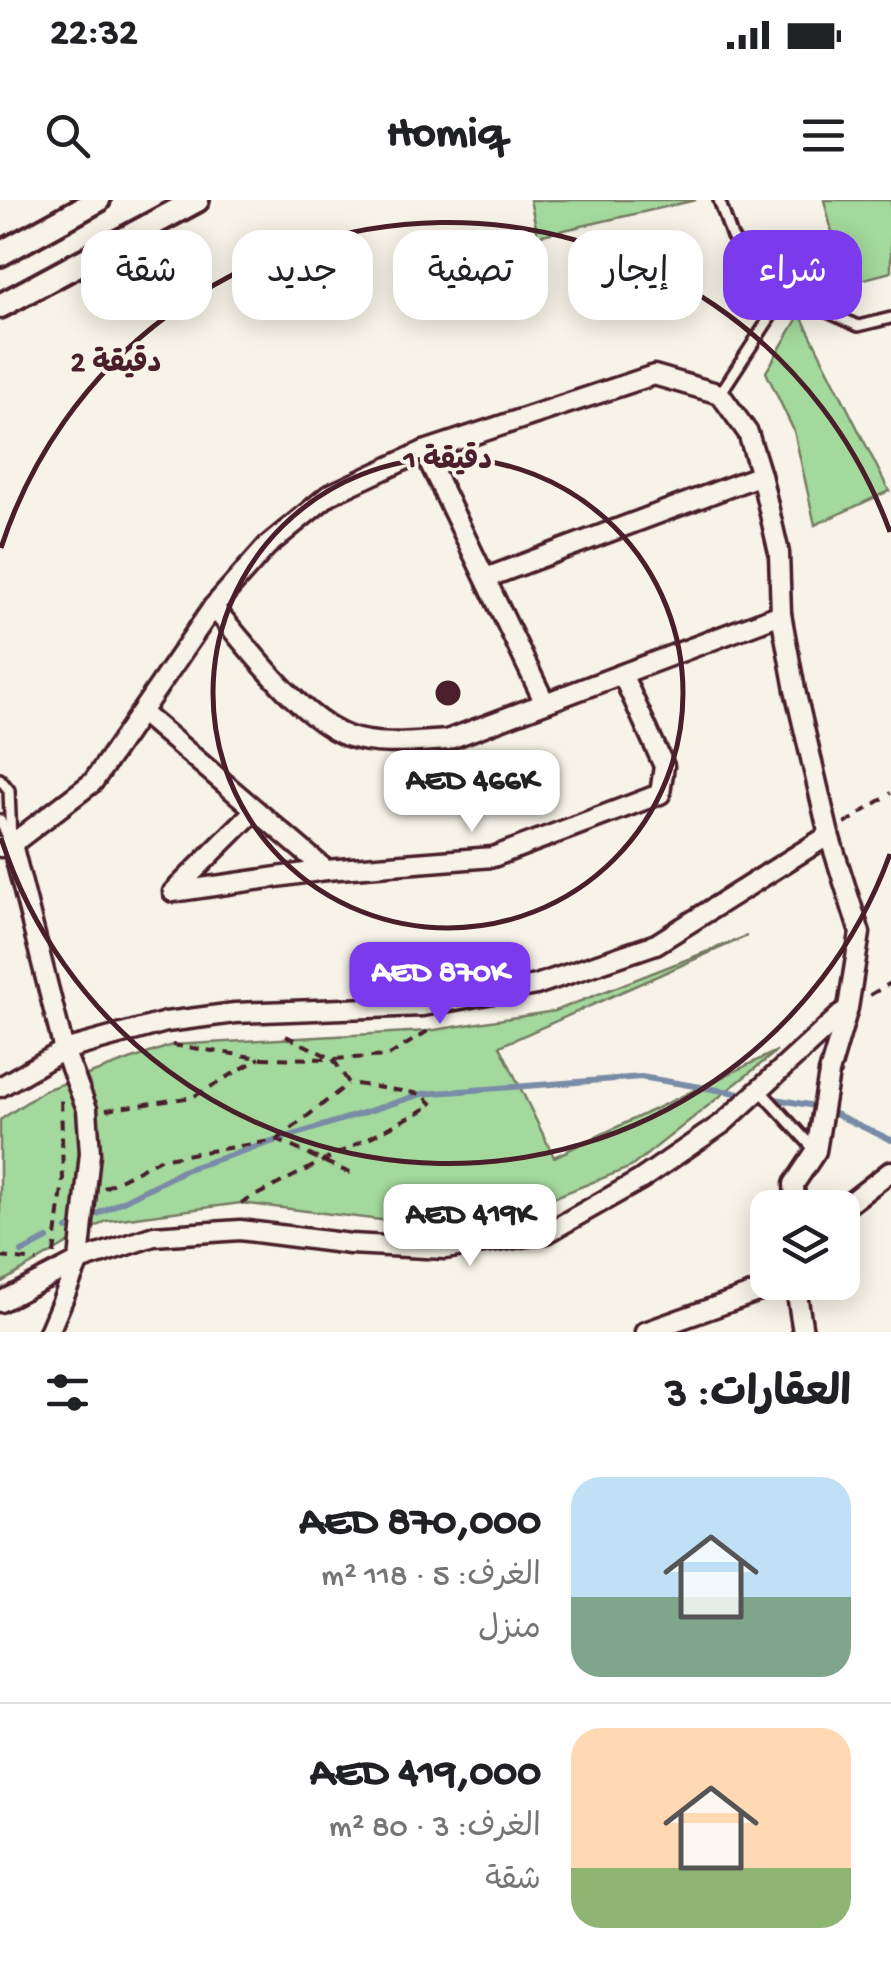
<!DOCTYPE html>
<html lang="ar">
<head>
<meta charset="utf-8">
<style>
	body { margin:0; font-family:"Gochi Hand","Playpen Sans Arabic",sans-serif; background:#f6f6f6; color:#202124; direction:rtl; height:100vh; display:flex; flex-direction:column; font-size:38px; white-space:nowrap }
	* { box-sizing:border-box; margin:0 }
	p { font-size:32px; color:#757577 }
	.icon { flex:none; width:55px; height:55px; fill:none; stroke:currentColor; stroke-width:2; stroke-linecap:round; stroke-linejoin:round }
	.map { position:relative; height:1132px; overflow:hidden; direction:ltr }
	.side { display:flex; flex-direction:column; background:#fff; flex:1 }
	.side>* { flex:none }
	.hud { position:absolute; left:30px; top:30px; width:832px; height:90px; direction:rtl; display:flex; gap:20px }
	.fabs { position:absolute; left:750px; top:990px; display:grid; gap:20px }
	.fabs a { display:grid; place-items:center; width:110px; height:110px; border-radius:20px; background:#fff; box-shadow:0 5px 25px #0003; font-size:50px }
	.price { position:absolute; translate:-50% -85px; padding:0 22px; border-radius:20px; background:#fff; color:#222; font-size:32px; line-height:65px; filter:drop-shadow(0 2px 5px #0008) }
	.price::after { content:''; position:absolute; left:50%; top:60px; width:30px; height:22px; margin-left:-15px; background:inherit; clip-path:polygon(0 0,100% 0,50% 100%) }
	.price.selected { background:#7c3aed; color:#fff }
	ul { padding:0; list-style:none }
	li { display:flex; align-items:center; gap:30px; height:250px; padding:0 40px }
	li+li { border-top:2px solid #e0e0e0 }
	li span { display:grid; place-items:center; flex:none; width:280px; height:200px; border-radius:30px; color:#555 }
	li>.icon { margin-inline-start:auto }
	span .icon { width:120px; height:120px; fill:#fffc; stroke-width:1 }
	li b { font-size:42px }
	h2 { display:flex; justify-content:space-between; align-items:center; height:120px; padding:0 40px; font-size:42px }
	.pill { padding:0 35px; border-radius:30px; background:#fff; box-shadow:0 5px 25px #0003; font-size:35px; line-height:90px }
	.pill.selected { background:#7c3aed; color:#fff }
	.status { display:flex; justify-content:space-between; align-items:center; height:70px; padding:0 50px; background:#fff; direction:ltr }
	.status svg { height:28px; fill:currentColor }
	header { display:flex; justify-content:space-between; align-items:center; height:130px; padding:0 40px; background:#fff; font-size:45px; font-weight:800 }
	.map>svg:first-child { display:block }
	.green { fill:#a3d99c; stroke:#767c64; stroke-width:2.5 }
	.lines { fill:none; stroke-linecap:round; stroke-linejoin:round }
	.stream { stroke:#798ca7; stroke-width:6 }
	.service-casing { stroke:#4a1f2b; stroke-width:16 }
	.minor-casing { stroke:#4a1f2b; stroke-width:25 }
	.tertiary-casing { stroke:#4a1f2b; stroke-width:30 }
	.path { stroke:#4a1f2b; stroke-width:4; stroke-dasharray:10 8; stroke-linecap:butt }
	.service { stroke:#f7f3e8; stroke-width:9 }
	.minor { stroke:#f7f3e8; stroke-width:18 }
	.tertiary { stroke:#f7f3e8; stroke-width:22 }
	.ring { fill:none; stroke:#4a1f2b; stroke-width:5 }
	.centre { fill:#4a1f2b; stroke:#f7f3e8; stroke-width:5 }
	.ring-label { font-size:30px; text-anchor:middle; font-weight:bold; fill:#4a1f2b; stroke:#f7f3e8; stroke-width:8; stroke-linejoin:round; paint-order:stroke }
</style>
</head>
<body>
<div class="status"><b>22:32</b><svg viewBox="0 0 49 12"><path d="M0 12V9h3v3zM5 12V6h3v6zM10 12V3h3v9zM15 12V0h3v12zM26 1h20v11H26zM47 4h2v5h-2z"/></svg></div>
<header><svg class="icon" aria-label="menu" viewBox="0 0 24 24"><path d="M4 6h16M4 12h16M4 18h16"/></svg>Homiq<svg class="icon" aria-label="search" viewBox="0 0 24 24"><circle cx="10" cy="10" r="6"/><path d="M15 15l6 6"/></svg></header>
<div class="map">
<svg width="891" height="1132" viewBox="0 0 891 1132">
	<rect width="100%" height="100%" fill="#f7f3e8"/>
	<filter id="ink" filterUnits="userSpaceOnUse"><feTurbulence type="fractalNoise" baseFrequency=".01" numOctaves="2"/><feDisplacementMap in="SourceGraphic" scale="20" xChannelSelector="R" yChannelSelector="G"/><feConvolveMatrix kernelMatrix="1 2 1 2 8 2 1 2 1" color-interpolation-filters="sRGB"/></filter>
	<g filter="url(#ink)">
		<g class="green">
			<path d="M530 0H696L538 36Z"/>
			<path d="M824 0H891V72L845 84Z"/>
			<path d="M800 114 889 291 815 325 794 231 766 172Z"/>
			<path d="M747 736 500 846 554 957 777 851 631 967 505 1017 422 1025 241 1003 106 1021 0 1083V920L45 890 172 845 428 831 555 811Z"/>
		</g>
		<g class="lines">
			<g class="stream">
				<path d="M770 898 820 907 891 940"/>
				<path d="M67 1029 187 969 422 894 641 877 748 895"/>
				<path d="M22 1052 47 1039"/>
			</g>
			<defs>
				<g id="service">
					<path d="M719 0 732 37 753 68 786 93 858 126 891 118"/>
					<path d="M720 194 786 93"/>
					<path d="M0 579 9 590 11 641"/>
					<path d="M0 620 8 637"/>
					<path d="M759 889 814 949"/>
				</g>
				<g id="minor">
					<path d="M424 251 544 501"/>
					<path d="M486 378 761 275"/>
					<path d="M213 407C248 446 298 517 347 536 378 547 415 542 447 540L781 414"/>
					<path d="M142 513 326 670"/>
					<path d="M255 610 173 692 326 670 493 657 660 594 664 566 622 474"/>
					<path d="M12 644 64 850 87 909 90 953 79 1061 49 1132"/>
					<path d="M0 647 12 644 93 582 213 407 267 346 329 295 424 251 654 175 720 194 748 233 761 275 779 353 781 414 795 490 829 635 860 733 848 808 829 873 816 951 794 984 795 1008"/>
					<path d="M0 887 64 850 166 822 235 813 423 806 536 785 656 744 829 635"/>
					<path d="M842 1009 891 971"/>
					<path d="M795 1082 803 1132"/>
					<path d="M0 1102 79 1061 154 1036 240 1030 350 1044 445 1049 547 1033 640 980 723 923 847 809"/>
					<path d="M645 1132 785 1082"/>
				</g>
				<g id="tertiary">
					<path d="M0 54 98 0"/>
					<path d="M0 106 197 0"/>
				</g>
			</defs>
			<use href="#service" class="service-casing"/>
			<use href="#minor" class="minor-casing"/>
			<use href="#tertiary" class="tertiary-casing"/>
			<g class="path">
				<path d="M845 624 891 593"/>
				<path d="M870 795 891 783"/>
				<path d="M286 836 333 859 388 856 428 831"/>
				<path d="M172 845 260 858 333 859 349 883 422 894 433 905 241 1003"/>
				<path d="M106 910 193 897 260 858"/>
				<path d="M277 940 348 884"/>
				<path d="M104 988 160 959 277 940 354 975"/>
				<path d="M54 1054 63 980 61 894"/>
				<path d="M0 1057 37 1061"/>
			</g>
			<use href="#service" class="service"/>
			<use href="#minor" class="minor"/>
			<use href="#tertiary" class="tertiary"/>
		</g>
	</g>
	<g class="ring">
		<circle cx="448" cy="493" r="235"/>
		<path d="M890 654A470 470 0 0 1 1 638M1 348A470 470 0 0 1 890 332"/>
	</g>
	<circle cx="448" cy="493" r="15" class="centre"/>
	<g class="ring-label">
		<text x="116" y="171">2 دقيقة</text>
		<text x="448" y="268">1 دقيقة</text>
	</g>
</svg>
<div class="fabs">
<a><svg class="icon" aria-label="layers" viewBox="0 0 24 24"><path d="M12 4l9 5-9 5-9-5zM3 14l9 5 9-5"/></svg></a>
</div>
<b class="price" style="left:472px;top:635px">AED 466K</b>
<b class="price selected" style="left:440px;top:827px">AED 870K</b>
<b class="price" style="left:470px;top:1069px">AED 419K</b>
<div class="hud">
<a class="pill selected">شراء</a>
<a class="pill">إيجار</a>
<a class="pill">تصفية</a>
<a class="pill">جديد</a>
<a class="pill">شقة</a>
</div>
</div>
<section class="side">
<h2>العقارات: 3<svg class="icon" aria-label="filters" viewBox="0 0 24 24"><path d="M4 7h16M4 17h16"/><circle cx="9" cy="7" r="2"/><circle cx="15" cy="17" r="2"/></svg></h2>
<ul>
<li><span style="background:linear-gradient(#bfe0f5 60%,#7fa58c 0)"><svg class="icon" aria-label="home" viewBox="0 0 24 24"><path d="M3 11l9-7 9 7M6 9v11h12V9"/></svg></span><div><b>AED 870,000</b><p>الغرف: 5 · 118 m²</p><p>منزل</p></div></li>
<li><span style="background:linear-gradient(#ffd9b3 70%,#8fb573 0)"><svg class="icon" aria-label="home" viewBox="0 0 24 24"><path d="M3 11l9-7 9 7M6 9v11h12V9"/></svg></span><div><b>AED 419,000</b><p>الغرف: 3 · 80 m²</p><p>شقة</p></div></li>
</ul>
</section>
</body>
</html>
